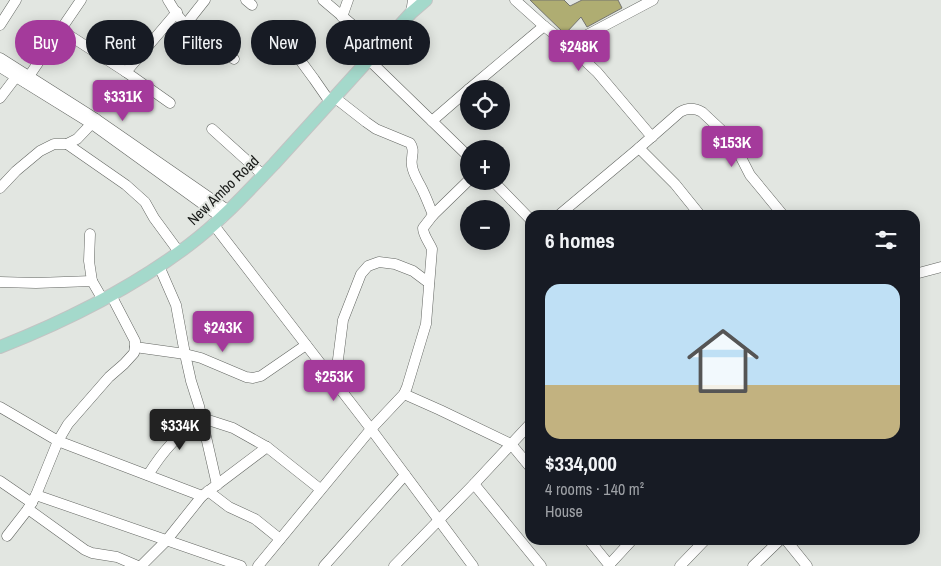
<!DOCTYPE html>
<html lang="en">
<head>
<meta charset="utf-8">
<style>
	body { margin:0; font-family:"Archivo Narrow",sans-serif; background:#20242c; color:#f1f3f6; height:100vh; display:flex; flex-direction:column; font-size:19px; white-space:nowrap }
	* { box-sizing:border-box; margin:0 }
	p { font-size:16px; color:#9ea1a6 }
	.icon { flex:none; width:28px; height:28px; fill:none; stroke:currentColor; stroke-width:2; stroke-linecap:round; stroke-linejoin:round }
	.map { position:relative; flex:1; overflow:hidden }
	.sheet { position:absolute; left:525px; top:210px; width:395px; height:335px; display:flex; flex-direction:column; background:#171b24; border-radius:15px; box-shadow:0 2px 12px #0003 }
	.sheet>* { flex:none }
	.top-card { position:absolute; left:15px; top:20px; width:435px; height:45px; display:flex; gap:10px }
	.tools { position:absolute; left:460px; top:80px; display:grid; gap:10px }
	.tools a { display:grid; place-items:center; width:50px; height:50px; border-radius:50%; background:#171b24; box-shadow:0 2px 12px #0003; font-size:25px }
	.price { position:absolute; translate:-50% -42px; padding:0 11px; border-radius:5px; background:#a43a9b; color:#fff; font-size:16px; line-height:32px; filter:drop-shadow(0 1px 2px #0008) }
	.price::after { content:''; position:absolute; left:50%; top:30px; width:15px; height:11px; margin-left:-8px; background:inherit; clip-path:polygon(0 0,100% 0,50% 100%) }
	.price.selected { background:#222; color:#fff }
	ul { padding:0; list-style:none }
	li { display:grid; align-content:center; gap:10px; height:265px; padding:0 20px }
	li+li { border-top:1px solid #363941 }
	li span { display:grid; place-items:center; height:155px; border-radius:15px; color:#555 }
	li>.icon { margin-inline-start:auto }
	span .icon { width:90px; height:90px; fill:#fffc; stroke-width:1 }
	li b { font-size:21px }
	h2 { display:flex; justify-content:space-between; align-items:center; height:60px; padding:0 20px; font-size:21px }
	.chip { padding:0 18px; border-radius:22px; background:#171b24; box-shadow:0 2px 12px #0003; font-size:18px; line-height:45px }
	.chip.selected { background:#a43a9b; color:#fff }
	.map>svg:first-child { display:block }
	.building { fill:#afad72; stroke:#74746f }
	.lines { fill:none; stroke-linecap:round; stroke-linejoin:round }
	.minor-casing { stroke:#636662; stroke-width:11 }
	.major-casing { stroke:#c3c3c3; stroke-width:14 }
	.minor { stroke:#fff; stroke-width:10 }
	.major { stroke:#a4d9cb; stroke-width:12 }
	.labels { text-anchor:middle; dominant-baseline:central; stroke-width:4; stroke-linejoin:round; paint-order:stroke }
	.street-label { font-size:15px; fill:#171917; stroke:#e2e6e1 }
</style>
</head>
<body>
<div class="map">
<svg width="941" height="566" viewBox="0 0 941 566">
	<rect width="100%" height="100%" fill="#e2e6e1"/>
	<path class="building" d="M530 0H564L570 6 582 0H618L622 8 587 27 581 17 565 34Z"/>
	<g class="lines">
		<defs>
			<g id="minor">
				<path d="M168 0C172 6 175 12 179 17 190 32 218 48 234 59"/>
				<path d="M246 0 252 5"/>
				<path d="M323 0 355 27 377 49"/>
				<path d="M515 0 544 26 568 45 597 72 652 137"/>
				<path d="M411 13 413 0"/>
				<path d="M342 17 348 0"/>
				<path d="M186 24 205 0"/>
				<path d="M0 25 16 0"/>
				<path d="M61 30 126 72 170 103"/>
				<path d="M289 45 314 79 330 102"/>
				<path d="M568 45 653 0"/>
				<path d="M0 58 96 119 229 211"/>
				<path d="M368 59 469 157"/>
				<path d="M0 67 92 124 222 218"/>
				<path d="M126 72 177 12"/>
				<path d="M25 82 81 0"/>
				<path d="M469 89 544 26"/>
				<path d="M334 97 366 122 376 129 410 143C416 151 410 157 412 166 413 173 417 179 420 185 425 194 429 205 433 215"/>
				<path d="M0 98 16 77"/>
				<path d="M432 121 469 89"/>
				<path d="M212 129 263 175"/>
				<path d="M67 144 126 185 145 202 154 218 179 252"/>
				<path d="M639 148 675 184 700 215"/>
				<path d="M493 181 530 219"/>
				<path d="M0 188 16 171 40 151 54 144H67L77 139 96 119"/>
				<path d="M559 215 639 148 680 112C687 108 695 108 702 112L732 140 750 175 783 215"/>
				<path d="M213 224 371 429 473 566"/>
				<path d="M90 234 89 261 92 281"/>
				<path d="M159 266 176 305 185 354 191 381 199 406 217 485"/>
				<path d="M915 274 941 267"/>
				<path d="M0 282 36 283 92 281 103 300"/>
				<path d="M111 295 135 341V347L134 353 124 364 109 377 68 424 58 441 36 495 241 566"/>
				<path d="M135 347 185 354 201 358 246 377 253 378 261 376 306 345"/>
				<path d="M335 383 343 320 361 274 368 266 379 262 395 264 413 271 429 283"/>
				<path d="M404 394 440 410 511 444 530 467"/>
				<path d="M0 407 58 441 202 496 166 541 141 566"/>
				<path d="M148 475C165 448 176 437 202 418L233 428 267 447"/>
				<path d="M0 481 32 503"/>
				<path d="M474 484 541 566"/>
				<path d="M208 491 229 507 255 519 280 539"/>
				<path d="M202 496 267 447 320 489"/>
				<path d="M28 509 85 550 92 553 117 557 138 566"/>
				<path d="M7 536 28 509 36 495"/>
				<path d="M589 540 610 566"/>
				<path d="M786 540 807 566"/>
				<path d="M609 565 632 540"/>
				<path d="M258 566 371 429 404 394 407 387 426 324 432 249C429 242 423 235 423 228L433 215 469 180"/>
				<path d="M324 566 405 475"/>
				<path d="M394 566 474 484 530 424"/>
				<path d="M680 566 705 540"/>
				<path d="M753 566 780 540"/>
			</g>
			<path id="major" d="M0 347C66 321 132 288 189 245 221 221 247 192 274 164 320 114 365 63 411 13L426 0"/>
		</defs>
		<use href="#minor" class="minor-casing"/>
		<use href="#major" class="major-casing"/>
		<use href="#minor" class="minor"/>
		<use href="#major" class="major"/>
	</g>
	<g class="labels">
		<g class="street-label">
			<text transform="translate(223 190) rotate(-44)">New Ambo Road</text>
		</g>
	</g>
</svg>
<div class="tools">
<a><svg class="icon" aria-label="locate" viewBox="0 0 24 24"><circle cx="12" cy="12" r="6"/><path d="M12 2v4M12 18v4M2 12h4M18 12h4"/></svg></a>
<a>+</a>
<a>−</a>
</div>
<b class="price" style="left:579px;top:72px">$248K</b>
<b class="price" style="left:123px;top:122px">$331K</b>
<b class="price" style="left:732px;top:168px">$153K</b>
<b class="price" style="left:223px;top:353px">$243K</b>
<b class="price" style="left:334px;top:402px">$253K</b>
<b class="price selected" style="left:180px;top:451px">$334K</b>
<div class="top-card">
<a class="chip selected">Buy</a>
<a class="chip">Rent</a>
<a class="chip">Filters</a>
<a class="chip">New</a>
<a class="chip">Apartment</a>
</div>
<section class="sheet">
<h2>6 homes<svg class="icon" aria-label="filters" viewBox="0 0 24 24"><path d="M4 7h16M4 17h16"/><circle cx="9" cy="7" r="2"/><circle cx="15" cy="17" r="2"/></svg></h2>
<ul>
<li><span style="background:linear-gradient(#bfe0f5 65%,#c2b280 0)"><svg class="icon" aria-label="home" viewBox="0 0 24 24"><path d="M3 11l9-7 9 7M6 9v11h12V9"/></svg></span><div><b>$334,000</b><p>4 rooms · 140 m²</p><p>House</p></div></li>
</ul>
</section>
</div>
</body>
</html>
